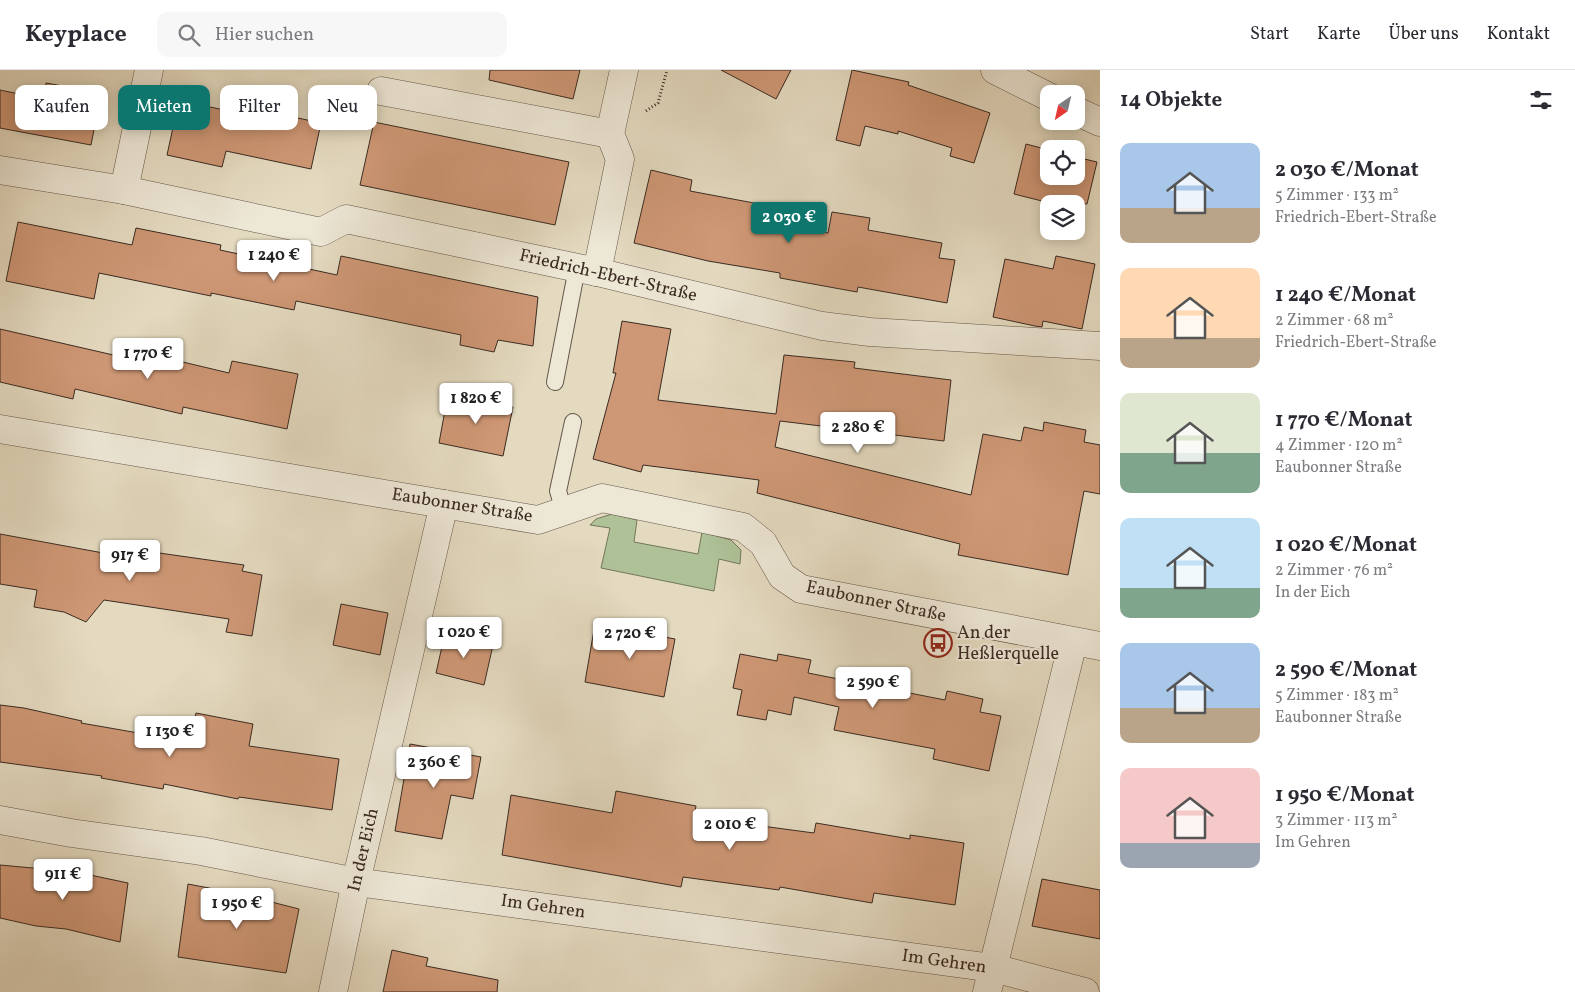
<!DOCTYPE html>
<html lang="de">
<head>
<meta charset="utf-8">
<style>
	body { margin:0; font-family:Vollkorn,serif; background:#f7f7f7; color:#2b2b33; height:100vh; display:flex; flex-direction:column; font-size:19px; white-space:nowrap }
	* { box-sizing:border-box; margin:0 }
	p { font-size:16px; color:#7c7c81 }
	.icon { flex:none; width:28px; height:28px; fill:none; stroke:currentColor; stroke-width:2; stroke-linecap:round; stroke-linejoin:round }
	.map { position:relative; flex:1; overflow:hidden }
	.details { display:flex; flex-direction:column; background:#fff; width:475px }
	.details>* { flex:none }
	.top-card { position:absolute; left:15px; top:15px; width:475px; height:45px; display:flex; gap:10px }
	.needle { width:32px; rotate:214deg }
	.fabs { position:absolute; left:1040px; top:15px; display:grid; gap:10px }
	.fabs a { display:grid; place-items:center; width:45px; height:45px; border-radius:10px; background:#fff; box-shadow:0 2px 12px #0003; font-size:25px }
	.price { position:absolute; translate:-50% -42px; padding:0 11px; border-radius:5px; background:#fff; color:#222; font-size:16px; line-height:32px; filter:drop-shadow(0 1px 2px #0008) }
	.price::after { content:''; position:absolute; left:50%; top:30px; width:15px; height:11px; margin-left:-8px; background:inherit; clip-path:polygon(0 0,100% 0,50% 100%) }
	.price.on { background:#0f766e; color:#fff }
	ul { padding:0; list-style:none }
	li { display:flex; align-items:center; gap:15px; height:125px; padding:0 20px }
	li span { display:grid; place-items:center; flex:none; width:140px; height:100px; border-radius:10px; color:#555 }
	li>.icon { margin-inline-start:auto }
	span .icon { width:60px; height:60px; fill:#fffc; stroke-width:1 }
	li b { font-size:21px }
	h2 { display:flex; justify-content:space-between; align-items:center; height:60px; padding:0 20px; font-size:21px }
	.chip { padding:0 18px; border-radius:10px; background:#fff; box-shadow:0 2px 12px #0003; font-size:18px; line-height:45px }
	.chip.on { background:#0f766e; color:#fff }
	header { display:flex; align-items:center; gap:30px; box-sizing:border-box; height:70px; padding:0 25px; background:#fff; border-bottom:1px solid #e1e1e2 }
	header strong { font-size:24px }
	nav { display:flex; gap:28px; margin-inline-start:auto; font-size:18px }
	.search { width:350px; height:45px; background:#f7f7f7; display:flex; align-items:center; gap:12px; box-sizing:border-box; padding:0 18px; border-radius:10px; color:#7c7c81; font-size:19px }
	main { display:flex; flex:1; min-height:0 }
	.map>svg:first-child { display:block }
	.green { fill:#aec197; stroke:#74765c }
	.building { fill:#ce9775; stroke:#3b2b22 }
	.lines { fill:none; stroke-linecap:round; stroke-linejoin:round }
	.service-casing { stroke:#65574a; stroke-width:18 }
	.minor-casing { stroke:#65574a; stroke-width:29 }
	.path { stroke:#3b2b22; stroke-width:3; stroke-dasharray:1 2.5; stroke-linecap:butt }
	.service { stroke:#ede7d6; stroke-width:16 }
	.minor { stroke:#ede7d6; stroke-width:28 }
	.labels { text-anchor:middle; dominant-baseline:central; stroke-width:4; stroke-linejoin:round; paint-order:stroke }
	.street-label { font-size:18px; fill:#3b2b22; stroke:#ede7d6 }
	.poi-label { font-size:18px; fill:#3b2b22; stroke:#ede7d6; text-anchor:start }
</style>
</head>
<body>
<header>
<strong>Keyplace</strong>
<div class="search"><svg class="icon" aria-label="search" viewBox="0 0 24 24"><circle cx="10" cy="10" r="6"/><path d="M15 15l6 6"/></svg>Hier suchen</div>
<nav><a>Start</a><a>Karte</a><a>Über uns</a><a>Kontakt</a></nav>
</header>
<main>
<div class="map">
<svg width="1100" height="922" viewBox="0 0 1100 922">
	<rect width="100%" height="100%" fill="#e4dac0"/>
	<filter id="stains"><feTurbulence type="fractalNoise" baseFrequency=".004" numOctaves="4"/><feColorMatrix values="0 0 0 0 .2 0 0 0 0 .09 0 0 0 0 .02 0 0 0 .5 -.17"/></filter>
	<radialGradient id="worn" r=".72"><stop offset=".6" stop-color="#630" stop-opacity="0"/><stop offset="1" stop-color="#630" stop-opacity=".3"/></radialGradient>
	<path class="green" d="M612 444 637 450 634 472 698 484 702 462 731 470 741 480 740 494 719 489 714 521 601 498 610 458 590 455 596 449Z"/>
	<g class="building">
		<path d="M490 0H580L573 29 489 10Z"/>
		<path d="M721 0H791L776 29Z"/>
		<path d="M852 0 909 12 908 15 990 43 974 93 950 86 952 78 898 61V64L865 56 860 76 836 70Z"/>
		<path d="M46 13 101 23 91 75 0 58V20L43 29Z"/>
		<path d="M179 30 273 51 275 43 321 53 311 99 226 81 222 97 167 85Z"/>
		<path d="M374 52 569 92 555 155 360 115Z"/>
		<path d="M1026 74 1049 80V106H1076V87L1097 92 1087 134H1054L1014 124Z"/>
		<path d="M651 100 692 110 690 121 770 136 767 152 828 163 832 142 870 148 868 160 942 173 939 188 955 190 947 233 858 217 857 222 780 208V203L708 191 634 173Z"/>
		<path d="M18 152 132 175 136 158 221 175 220 180 337 205 341 186 538 227 533 276 498 270 494 282 460 275 461 265 296 231 294 240 211 223V226L99 203 94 229 6 211Z"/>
		<path d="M1056 186 1095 194 1082 259 1043 251 1042 257 1035 256 993 247 1005 189 1053 199Z"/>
		<path d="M622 251 671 259 658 330 776 344 784 285 855 292 854 298 951 310 944 371 780 351 775 377 971 425 983 364 1021 371 1024 357 1043 361 1044 352 1086 360 1084 372 1100 375V424L1084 421 1068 505 958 485 960 474 757 423 759 410 643 395 641 402 593 389 616 303H613Z"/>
		<path d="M0 259 122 287 124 278 229 303 232 291 298 304 287 359 183 337 182 344 75 319 73 329 0 312Z"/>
		<path d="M448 324 513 337 503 386 439 373Z"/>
		<path d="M0 464 136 489 138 480 244 495 242 501 262 505 252 566 226 562 229 549 104 530 86 552 64 542 34 537 37 520 0 514Z"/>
		<path d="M341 534 388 543 380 585 333 575Z"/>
		<path d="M595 554 675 569 664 627 585 612Z"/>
		<path d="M445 563 493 575 484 615 436 603Z"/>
		<path d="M740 584 777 591 778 584 811 590 808 603 945 630 947 621 983 629 980 642 1001 646 989 701 933 689 935 679 834 660 839 637 794 627 791 645 768 640 766 650 737 645 742 620 733 618Z"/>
		<path d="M0 635 24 638 82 651 81 653 190 672 196 643 253 654 249 676 339 689 332 740 239 727 238 729 164 714 163 719 101 708 102 706 0 692Z"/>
		<path d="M410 674 481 687 473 729 451 725 442 769 395 761Z"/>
		<path d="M616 721 696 736 694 747 814 763 816 753 910 769V765L964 773 955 835 874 823 872 833 780 817 779 820 683 807 681 817 502 785 511 725 612 743Z"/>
		<path d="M0 795 76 802 128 813 120 872 66 859 36 856 0 848Z"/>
		<path d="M1042 809 1100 820V869L1032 856Z"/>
		<path d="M188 814 240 824 299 839 286 903 178 887Z"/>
		<path d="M392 880 428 888 426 896 498 910 497 922H383Z"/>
	</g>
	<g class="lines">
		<defs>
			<g id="service">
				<path d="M555 312 577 198"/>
				<path d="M564 441 558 421 573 352"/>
			</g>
			<g id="minor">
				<path d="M995 0 1049 27"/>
				<path d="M381 21 610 64"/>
				<path d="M1076 41 1100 52"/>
				<path d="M0 100 124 120 321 162 346 149 597 202 822 256 870 262 1100 276"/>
				<path d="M124 120 149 0"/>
				<path d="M597 202 620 89 610 64 624 0"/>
				<path d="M0 359 538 450 602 428 743 457 763 473 782 506 801 519 1100 576"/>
				<path d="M0 750 71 763 201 781 356 812 993 898 1085 922"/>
				<path d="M333 922 356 812 444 434"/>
				<path d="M987 922 1073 572"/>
			</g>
		</defs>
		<use href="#service" class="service-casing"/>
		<use href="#minor" class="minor-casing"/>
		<path class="path" d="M646 41 658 33 667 0"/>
		<use href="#service" class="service"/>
		<use href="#minor" class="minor"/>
	</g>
	<defs>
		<symbol id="bus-ring" viewBox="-11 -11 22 22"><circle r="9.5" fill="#ede7d6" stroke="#8f2418" stroke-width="1.5"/><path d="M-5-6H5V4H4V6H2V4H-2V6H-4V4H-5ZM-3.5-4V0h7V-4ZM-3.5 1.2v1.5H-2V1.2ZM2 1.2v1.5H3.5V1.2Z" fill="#8f2418"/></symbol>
	</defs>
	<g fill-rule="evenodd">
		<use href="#bus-ring" x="922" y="557" width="32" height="32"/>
	</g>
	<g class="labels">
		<g class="street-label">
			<text transform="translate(608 206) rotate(13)">Friedrich-Ebert-Straße</text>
			<text transform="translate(462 436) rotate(9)">Eaubonner Straße</text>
			<text transform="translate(876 532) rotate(12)">Eaubonner Straße</text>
			<text transform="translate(364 780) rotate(-77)">In der Eich</text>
			<text transform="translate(543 837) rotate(8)">Im Gehren</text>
			<text transform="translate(944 892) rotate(8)">Im Gehren</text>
		</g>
		<g class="poi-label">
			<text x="957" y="563">An der<tspan x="957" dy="21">Heßlerquelle</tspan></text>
		</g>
	</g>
	<rect width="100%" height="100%" filter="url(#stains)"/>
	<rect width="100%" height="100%" fill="url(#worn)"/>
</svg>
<div class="fabs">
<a><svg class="needle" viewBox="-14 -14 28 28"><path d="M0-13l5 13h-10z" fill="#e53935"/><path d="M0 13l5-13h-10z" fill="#7c7c81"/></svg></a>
<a><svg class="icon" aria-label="locate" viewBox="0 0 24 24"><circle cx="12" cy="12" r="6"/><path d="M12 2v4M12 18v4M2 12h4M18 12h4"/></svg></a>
<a><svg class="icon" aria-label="layers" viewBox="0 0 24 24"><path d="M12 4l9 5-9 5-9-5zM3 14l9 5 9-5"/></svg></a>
</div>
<b class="price on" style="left:789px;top:174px">2 030 €</b>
<b class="price" style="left:274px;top:212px">1 240 €</b>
<b class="price" style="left:148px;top:310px">1 770 €</b>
<b class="price" style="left:476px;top:355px">1 820 €</b>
<b class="price" style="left:858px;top:384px">2 280 €</b>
<b class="price" style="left:130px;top:512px">917 €</b>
<b class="price" style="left:464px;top:589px">1 020 €</b>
<b class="price" style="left:630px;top:590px">2 720 €</b>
<b class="price" style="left:873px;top:639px">2 590 €</b>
<b class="price" style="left:170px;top:688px">1 130 €</b>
<b class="price" style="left:434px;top:719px">2 360 €</b>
<b class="price" style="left:730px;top:781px">2 010 €</b>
<b class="price" style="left:63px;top:831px">911 €</b>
<b class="price" style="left:237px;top:860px">1 950 €</b>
<div class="top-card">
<a class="chip">Kaufen</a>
<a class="chip on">Mieten</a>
<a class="chip">Filter</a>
<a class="chip">Neu</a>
</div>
</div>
<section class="details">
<h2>14 Objekte<svg class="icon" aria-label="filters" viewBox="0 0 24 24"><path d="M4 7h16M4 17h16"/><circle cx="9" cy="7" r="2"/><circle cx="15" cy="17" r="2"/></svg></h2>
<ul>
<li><span style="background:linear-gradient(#a9c7e8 65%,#b9a48a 0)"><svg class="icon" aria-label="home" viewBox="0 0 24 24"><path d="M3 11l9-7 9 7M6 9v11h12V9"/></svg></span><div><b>2 030 €/Monat</b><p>5 Zimmer · 133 m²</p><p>Friedrich-Ebert-Straße</p></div></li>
<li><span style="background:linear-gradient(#ffd9b3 70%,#b9a48a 0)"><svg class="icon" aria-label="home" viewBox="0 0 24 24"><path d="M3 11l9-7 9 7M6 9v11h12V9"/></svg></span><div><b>1 240 €/Monat</b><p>2 Zimmer · 68 m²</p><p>Friedrich-Ebert-Straße</p></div></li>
<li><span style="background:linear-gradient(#dfe7d0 60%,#7fa58c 0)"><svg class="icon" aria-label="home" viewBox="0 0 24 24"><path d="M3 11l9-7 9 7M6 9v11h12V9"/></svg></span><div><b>1 770 €/Monat</b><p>4 Zimmer · 120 m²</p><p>Eaubonner Straße</p></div></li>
<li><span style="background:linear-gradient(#bfe0f5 70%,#7fa58c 0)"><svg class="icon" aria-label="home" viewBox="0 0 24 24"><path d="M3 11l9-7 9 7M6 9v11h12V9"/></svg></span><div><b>1 020 €/Monat</b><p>2 Zimmer · 76 m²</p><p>In der Eich</p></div></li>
<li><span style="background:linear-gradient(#a9c7e8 65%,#b9a48a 0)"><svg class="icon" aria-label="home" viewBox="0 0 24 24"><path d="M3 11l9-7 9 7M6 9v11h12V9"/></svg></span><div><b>2 590 €/Monat</b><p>5 Zimmer · 183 m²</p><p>Eaubonner Straße</p></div></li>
<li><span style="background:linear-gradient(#f6c9c9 75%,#9aa5b1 0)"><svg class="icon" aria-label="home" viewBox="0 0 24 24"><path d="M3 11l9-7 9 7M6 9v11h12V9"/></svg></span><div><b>1 950 €/Monat</b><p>3 Zimmer · 113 m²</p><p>Im Gehren</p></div></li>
</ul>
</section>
</main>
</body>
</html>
